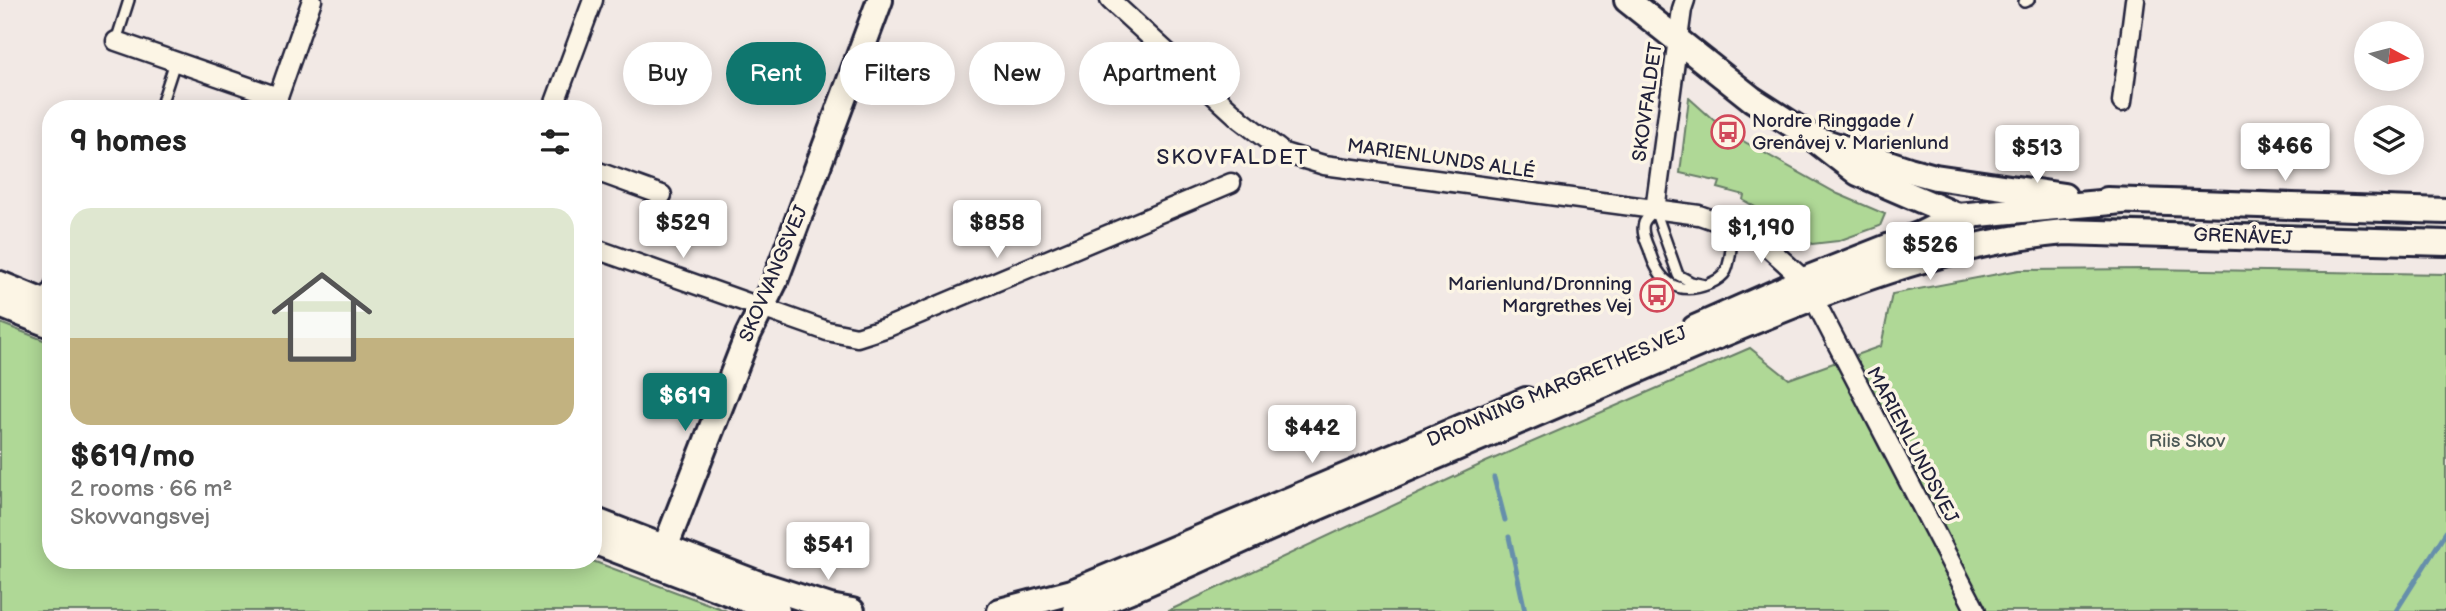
<!DOCTYPE html>
<html lang="en">
<head>
<meta charset="utf-8">
<style>
	body { margin:0; font-family:"Balsamiq Sans",sans-serif; background:#f6f6f6; color:#222; height:100vh; display:flex; flex-direction:column; font-size:26px; white-space:nowrap }
	* { box-sizing:border-box; margin:0 }
	p { font-size:23px; color:#767676 }
	.icon { flex:none; width:38px; height:38px; fill:none; stroke:currentColor; stroke-width:2; stroke-linecap:round; stroke-linejoin:round }
	.map { position:relative; flex:1; overflow:hidden }
	.sheet { position:absolute; left:42px; top:100px; width:560px; height:469px; display:flex; flex-direction:column; background:#fff; border-radius:28px; box-shadow:0 4px 18px #0003 }
	.sheet>* { flex:none }
	.top-card { position:absolute; left:623px; top:42px; width:665px; height:63px; display:flex; gap:14px }
	.needle { width:46px; rotate:97deg }
	.tools { position:absolute; left:2354px; top:21px; display:grid; gap:14px }
	.tools a { display:grid; place-items:center; width:70px; height:70px; border-radius:50%; background:#fff; box-shadow:0 4px 18px #0003; font-size:35px }
	.price { position:absolute; translate:-50% -60px; padding:0 16px; border-radius:7px; background:#fff; color:#222; font-size:23px; line-height:46px; filter:drop-shadow(0 2px 4px #0008) }
	.price::after { content:''; position:absolute; left:50%; top:42px; width:21px; height:16px; margin-left:-10px; background:inherit; clip-path:polygon(0 0,100% 0,50% 100%) }
	.price.current { background:#0f766e; color:#fff }
	ul { padding:0; list-style:none }
	li { display:grid; align-content:center; gap:14px; height:371px; padding:0 28px }
	li span { display:grid; place-items:center; height:217px; border-radius:21px; color:#555 }
	li>.icon { margin-inline-start:auto }
	span .icon { width:126px; height:126px; fill:#fffc; stroke-width:1 }
	li b { font-size:30px }
	h2 { display:flex; justify-content:space-between; align-items:center; height:84px; padding:0 28px; font-size:30px }
	.chip { padding:0 24px; border-radius:32px; background:#fff; box-shadow:0 4px 18px #0003; font-size:24px; line-height:63px }
	.chip.current { background:#0f766e; color:#fff }
	.map>svg:first-child { display:block }
	.green { fill:#afd896; stroke:#687d68; stroke-width:2 }
	.lines { fill:none; stroke-linecap:round; stroke-linejoin:round }
	.stream { stroke:#668fab; stroke-width:5 }
	.lane-casing { stroke:#22223b; stroke-width:14 }
	.street-casing { stroke:#22223b; stroke-width:23 }
	.secondary-casing { stroke:#22223b; stroke-width:30 }
	.lane { stroke:#fcf5e5; stroke-width:9 }
	.street { stroke:#fcf5e5; stroke-width:18 }
	.secondary { stroke:#fcf5e5; stroke-width:24 }
	.labels { text-anchor:middle; dominant-baseline:central; stroke-width:7; stroke-linejoin:round; paint-order:stroke }
	.street-label { font-size:19px; fill:#22223b; stroke:#fcf5e5 }
	.poi-label { font-size:19px; fill:#22223b; stroke:#fcf5e5; text-anchor:start }
	.park-label { font-size:19px; fill:#4c5956; stroke:#fcf5e5 }
	.neighbourhood-label { font-size:21px; letter-spacing:2px; fill:#22223b; stroke:#fcf5e5 }
</style>
</head>
<body>
<div class="map">
<svg width="2446" height="611" viewBox="0 0 2446 611">
	<rect width="100%" height="100%" fill="#f2e9e5"/>
	<filter id="ink" filterUnits="userSpaceOnUse"><feTurbulence type="fractalNoise" baseFrequency=".0143" numOctaves="2"/><feDisplacementMap in="SourceGraphic" scale="14" xChannelSelector="R" yChannelSelector="G"/><feConvolveMatrix kernelMatrix="1 2 1 2 8 2 1 2 1" color-interpolation-filters="sRGB"/></filter>
	<g filter="url(#ink)">
		<g class="green">
			<path d="M1689 98 1718 124 1716 128 1731 139 1734 136 1838 194 1885 214 1880 226 1838 241 1812 244 1775 218 1743 200 1744 195 1718 188 1720 182 1680 173Z"/>
			<path d="M2076 218 2446 229V234L2025 223V220L2031 219Z"/>
			<path d="M2144 269 2446 274V611H1168L1486 462 1750 348 1789 379 1881 346 1892 294 2019 270Z"/>
			<path d="M0 323 51 343V560H590L727 611H0Z"/>
		</g>
		<g class="lines">
			<g class="stream">
				<path d="M1494 478 1505 520"/>
				<path d="M1509 537 1525 611"/>
				<path d="M2396 611 2446 532"/>
			</g>
			<defs>
				<g id="lane">
					<path d="M2024 2 2029 0"/>
					<path d="M116 41 129 0"/>
					<path d="M160 108 175 62"/>
					<path d="M1705 285 1691 282 1678 275 1655 210C1652 213 1646 218 1644 223 1641 231 1646 242 1649 249 1658 281 1676 297 1709 284 1716 281 1723 277 1726 271 1732 258 1731 241 1733 227"/>
					<path d="M44 300 51 282"/>
				</g>
				<g id="street">
					<path d="M1110 0 1241 120 1284 153 1324 165 1699 215 1725 224 1760 240 1804 280 1976 611"/>
					<path d="M116 41 278 97"/>
					<path d="M2122 102 2135 0"/>
					<path d="M275 106 312 0"/>
					<path d="M553 108 593 0"/>
					<path d="M593 170 662 195"/>
					<path d="M1655 210 1682 9 1685 0"/>
					<path d="M593 248 827 331 857 337 888 327 1231 183"/>
				</g>
				<g id="secondary">
					<path d="M1627 0 1752 99 1813 138 1858 173 1967 220"/>
					<path d="M1813 138 1909 170 1935 177 2064 196"/>
					<path d="M2107 200 2446 211"/>
					<path d="M0 284 51 305"/>
					<path d="M0 305 51 325"/>
					<path d="M1695 328 1804 280 1921 234 1957 216 2122 201"/>
					<path d="M593 520 759 584 830 607 852 611"/>
					<path d="M593 541 777 611"/>
					<path d="M665 548 748 335 775 281 880 0"/>
					<path d="M1000 611 1072 592 1526 400"/>
					<path d="M1076 611C1141 588 1204 557 1267 529 1410 469 1551 406 1694 346 1813 297 1934 244 2064 232L2446 243"/>
				</g>
			</defs>
			<use href="#lane" class="lane-casing"/>
			<use href="#street" class="street-casing"/>
			<use href="#secondary" class="secondary-casing"/>
			<use href="#lane" class="lane"/>
			<use href="#street" class="street"/>
			<use href="#secondary" class="secondary"/>
		</g>
	</g>
	<defs>
		<symbol id="bus-ring" viewBox="-11 -11 22 22"><circle r="9.5" fill="#fcf5e5" stroke="#d1495b" stroke-width="1.5"/><path d="M-5-6H5V4H4V6H2V4H-2V6H-4V4H-5ZM-3.5-4V0h7V-4ZM-3.5 1.2v1.5H-2V1.2ZM2 1.2v1.5H3.5V1.2Z" fill="#d1495b"/></symbol>
	</defs>
	<g fill-rule="evenodd">
		<use href="#bus-ring" x="1709" y="113" width="38" height="38"/>
		<use href="#bus-ring" x="1638" y="276" width="38" height="38"/>
	</g>
	<g class="labels">
		<g class="street-label">
			<text transform="translate(1648 102) rotate(-82)">SKOVFALDET</text>
			<text transform="translate(1441 159) rotate(8)">MARIENLUNDS ALLÉ</text>
			<text transform="translate(2243 237) rotate(2)">GRENÅVEJ</text>
			<text transform="translate(774 274) rotate(-67)">SKOVVANGSVEJ</text>
			<text transform="translate(1557 387) rotate(-23)">DRONNING MARGRETHES VEJ</text>
			<text transform="translate(1912 445) rotate(62)">MARIENLUNDSVEJ</text>
		</g>
		<g class="poi-label">
			<text x="1752" y="121">Nordre Ringgade /<tspan x="1752" dy="22">Grenåvej v. Marienlund</tspan></text>
			<text x="1632" y="284" text-anchor="end">Marienlund/Dronning<tspan x="1632" dy="22">Margrethes Vej</tspan></text>
		</g>
		<g class="park-label">
			<text x="2187" y="441">Riis Skov</text>
		</g>
		<g class="neighbourhood-label">
			<text x="1233" y="157">SKOVFALDET</text>
		</g>
	</g>
</svg>
<div class="tools">
<a><svg class="needle" viewBox="-14 -14 28 28"><path d="M0-13l5 13h-10z" fill="#e53935"/><path d="M0 13l5-13h-10z" fill="#767676"/></svg></a>
<a><svg class="icon" aria-label="layers" viewBox="0 0 24 24"><path d="M12 4l9 5-9 5-9-5zM3 14l9 5 9-5"/></svg></a>
</div>
<b class="price" style="left:2285px;top:183px">$466</b>
<b class="price" style="left:2037px;top:185px">$513</b>
<b class="price" style="left:683px;top:260px">$529</b>
<b class="price" style="left:997px;top:260px">$858</b>
<b class="price" style="left:1761px;top:265px">$1,190</b>
<b class="price" style="left:1930px;top:282px">$526</b>
<b class="price current" style="left:685px;top:433px">$619</b>
<b class="price" style="left:1312px;top:465px">$442</b>
<b class="price" style="left:828px;top:582px">$541</b>
<div class="top-card">
<a class="chip">Buy</a>
<a class="chip current">Rent</a>
<a class="chip">Filters</a>
<a class="chip">New</a>
<a class="chip">Apartment</a>
</div>
<section class="sheet">
<h2>9 homes<svg class="icon" aria-label="filters" viewBox="0 0 24 24"><path d="M4 7h16M4 17h16"/><circle cx="9" cy="7" r="2"/><circle cx="15" cy="17" r="2"/></svg></h2>
<ul>
<li><span style="background:linear-gradient(#dfe7d0 60%,#c2b280 0)"><svg class="icon" aria-label="home" viewBox="0 0 24 24"><path d="M3 11l9-7 9 7M6 9v11h12V9"/></svg></span><div><b>$619/mo</b><p>2 rooms · 66 m²</p><p>Skovvangsvej</p></div></li>
</ul>
</section>
</div>
</body>
</html>
